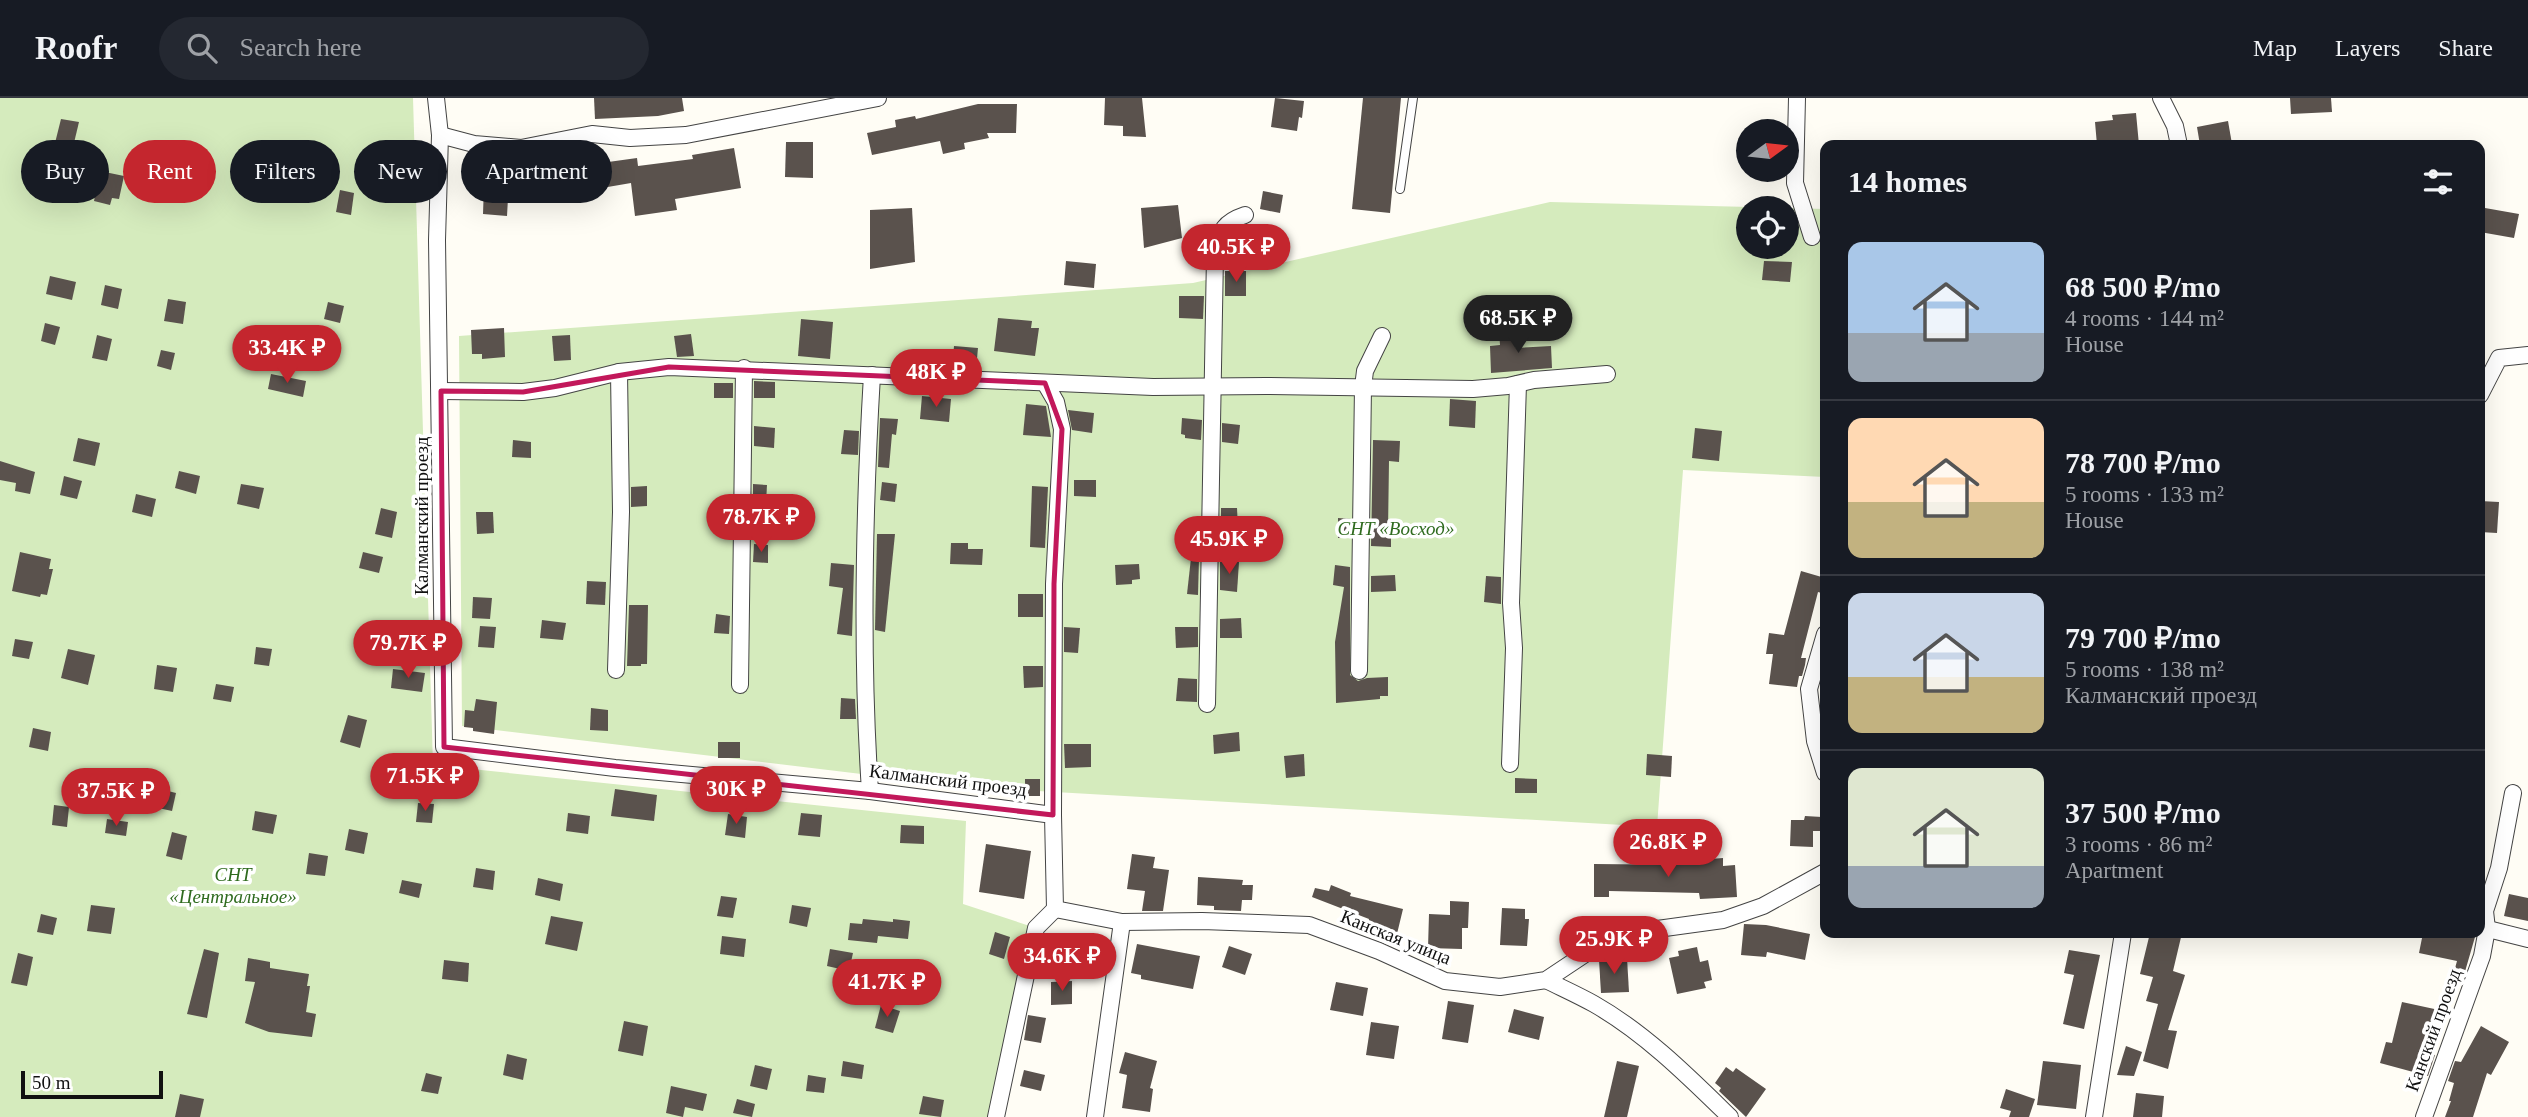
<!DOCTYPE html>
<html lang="en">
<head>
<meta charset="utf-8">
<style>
	body { margin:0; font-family:"Times New Roman",serif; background:#242831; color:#f1f3f6; height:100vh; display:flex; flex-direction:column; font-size:26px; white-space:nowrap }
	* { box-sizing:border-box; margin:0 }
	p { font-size:23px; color:#9ea1a6 }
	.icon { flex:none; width:38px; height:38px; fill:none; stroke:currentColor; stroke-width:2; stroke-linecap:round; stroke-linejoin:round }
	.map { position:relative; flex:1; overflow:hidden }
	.sheet { position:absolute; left:1820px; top:42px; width:665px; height:798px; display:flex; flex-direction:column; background:#171b24; border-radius:14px; box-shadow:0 7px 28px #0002 }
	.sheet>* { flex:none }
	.top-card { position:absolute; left:21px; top:42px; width:665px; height:63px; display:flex; gap:14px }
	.needle { width:46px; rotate:75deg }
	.tools { position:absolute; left:1736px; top:21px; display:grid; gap:14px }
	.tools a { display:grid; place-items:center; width:63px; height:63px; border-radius:50%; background:#171b24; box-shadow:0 7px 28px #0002; font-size:35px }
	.scale { position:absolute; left:21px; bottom:18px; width:142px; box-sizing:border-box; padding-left:7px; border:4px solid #111; border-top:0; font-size:19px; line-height:24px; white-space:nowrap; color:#111; -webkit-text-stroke:5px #fff; paint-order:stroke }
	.price { position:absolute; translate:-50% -60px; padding:0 16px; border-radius:24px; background:#c4262e; color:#fff; font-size:23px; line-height:46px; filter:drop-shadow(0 2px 4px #0008) }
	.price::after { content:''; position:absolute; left:50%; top:42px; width:21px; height:16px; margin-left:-10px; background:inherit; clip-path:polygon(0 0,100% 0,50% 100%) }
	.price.selected { background:#222; color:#fff }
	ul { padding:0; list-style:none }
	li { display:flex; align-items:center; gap:21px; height:175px; padding:0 28px }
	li+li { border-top:2px solid #363941 }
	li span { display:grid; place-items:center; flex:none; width:196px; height:140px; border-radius:14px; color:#555 }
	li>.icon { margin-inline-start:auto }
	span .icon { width:84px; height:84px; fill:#fffc; stroke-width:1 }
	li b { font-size:30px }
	h2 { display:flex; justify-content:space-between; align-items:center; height:84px; padding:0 28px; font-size:30px }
	.chip { padding:0 24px; border-radius:32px; background:#171b24; box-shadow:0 7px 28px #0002; font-size:24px; line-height:63px }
	.chip.selected { background:#c4262e; color:#fff }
	header { display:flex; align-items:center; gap:42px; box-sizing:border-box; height:98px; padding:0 35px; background:#171b24; border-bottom:2px solid #363941 }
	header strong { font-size:33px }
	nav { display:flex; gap:38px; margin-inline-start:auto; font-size:24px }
	.search { width:490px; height:63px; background:#242831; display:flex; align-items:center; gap:18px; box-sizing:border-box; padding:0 24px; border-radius:38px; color:#9ea1a6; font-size:26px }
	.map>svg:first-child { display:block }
	.green { fill:#d5ebbd; fill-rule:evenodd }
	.building { fill:#5a524d }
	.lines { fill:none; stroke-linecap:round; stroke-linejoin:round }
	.lane-casing { stroke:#444; stroke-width:10 }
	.street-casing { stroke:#444; stroke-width:18 }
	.lane { stroke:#fff; stroke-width:8 }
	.street { stroke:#fff; stroke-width:16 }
	.marked { fill:none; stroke:#c2185b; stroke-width:5; stroke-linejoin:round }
	.labels { text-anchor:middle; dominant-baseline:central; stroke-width:7; stroke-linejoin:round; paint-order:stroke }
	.street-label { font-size:19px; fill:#111; stroke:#fff }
	.park-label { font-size:19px; font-style:italic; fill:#2f6b1f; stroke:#fff }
</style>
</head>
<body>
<header>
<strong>Roofr</strong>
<div class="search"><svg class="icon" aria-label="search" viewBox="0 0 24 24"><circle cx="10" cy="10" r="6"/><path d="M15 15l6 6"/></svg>Search here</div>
<nav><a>Map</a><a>Layers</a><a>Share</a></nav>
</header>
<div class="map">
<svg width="2528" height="1019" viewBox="0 0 2528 1019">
	<rect width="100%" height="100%" fill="#fffdf5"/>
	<g class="green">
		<path d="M0 0H413L433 667 966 723 963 806 1036 830 995 1019H0Z"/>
		<path d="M1550 104 1825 111V379L1683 372 1657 729 969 689 462 628 459 238 1193 185ZM1748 110H1787V149H1748Z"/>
	</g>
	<g class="building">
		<path d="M594 0H682L684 13 658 18 595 21Z"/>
		<path d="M1105 0H1142L1146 39 1123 38V28L1104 27Z"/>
		<path d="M1275 0 1304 3 1302 20 1299 19 1297 33 1271 29Z"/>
		<path d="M1363 0H1401L1390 115 1352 111Z"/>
		<path d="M2290 0H2331L2332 14 2291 16Z"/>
		<path d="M978 6H1017L1016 35H987L989 40 964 45 965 51 943 56 940 43 872 57 867 35 896 29 895 22 915 18 916 21Z"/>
		<path d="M2136 15 2139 47H2097L2095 24 2113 22 2112 17Z"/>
		<path d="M61 21 79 24 73 49 55 45Z"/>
		<path d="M2228 23 2232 46 2200 47 2197 29Z"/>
		<path d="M786 44H813V80L785 79Z"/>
		<path d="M734 50 741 90 675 101 677 112 635 118 631 85 596 91 563 87 566 62 601 65 637 60 638 68 693 61 692 57Z"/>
		<path d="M162 54 177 55 176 72 161 71Z"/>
		<path d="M42 58 57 59 55 78 40 76Z"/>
		<path d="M280 58 299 61 291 97 273 93Z"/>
		<path d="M100 73 124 78 119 101 112 100 110 107 94 103Z"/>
		<path d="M492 81 509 82 507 118 483 116 484 87 492 88Z"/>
		<path d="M340 92 354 95 351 117 336 114Z"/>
		<path d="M1263 93 1283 97 1280 115 1260 111Z"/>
		<path d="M1178 107 1182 140 1144 150 1141 110Z"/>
		<path d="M912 110 915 164 870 171V112Z"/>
		<path d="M2485 110 2519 116 2514 140 2480 134Z"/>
		<path d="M1066 163 1096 166 1094 190 1064 187Z"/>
		<path d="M1764 163 1792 164 1790 184 1762 182Z"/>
		<rect x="1225" y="173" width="21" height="25"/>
		<path d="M50 178 76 184 72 202 46 196Z"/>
		<path d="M105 187 122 191 118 211 101 207Z"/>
		<path d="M1179 198H1204L1203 221 1179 220Z"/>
		<path d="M168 201 186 204 183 226 164 223Z"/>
		<path d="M328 204 344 208 340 225 324 221Z"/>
		<path d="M998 220 1032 223 1031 230H1039L1035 258 994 253Z"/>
		<path d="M801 221 833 224 830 261 798 258Z"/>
		<path d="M45 225 60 229 55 247 41 243Z"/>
		<path d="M504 230 505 259 482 261V256H472L471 232Z"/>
		<path d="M1515 231V250L1551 248 1552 270 1491 275 1490 248 1500 247 1499 232Z"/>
		<path d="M691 236 694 258 677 259 674 238Z"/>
		<path d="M97 237 112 241 107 263 92 260Z"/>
		<path d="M570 237 571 262 554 263 552 238Z"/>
		<path d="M954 248 978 250 976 271 952 270Z"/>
		<path d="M161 252 175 255 171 272 157 268Z"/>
		<path d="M271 276 306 283 303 299 268 291Z"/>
		<path d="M754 283 775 284V300H754Z"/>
		<rect x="714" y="285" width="19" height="15"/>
		<path d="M922 298 951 301 949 324 920 321Z"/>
		<path d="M1450 301 1476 303 1475 330 1449 328Z"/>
		<path d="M1026 306 1046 308 1051 339 1023 337Z"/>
		<path d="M1068 312 1094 315 1092 335 1072 332Z"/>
		<path d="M880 320 898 321 896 337 892 336 889 370 878 369Z"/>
		<path d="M1182 320 1202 322 1201 342 1185 340V337L1181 336Z"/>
		<path d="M1222 325 1240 327 1238 346 1222 344Z"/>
		<path d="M754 328 775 330 774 350 754 348Z"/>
		<path d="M1695 330 1722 333 1719 363 1692 360Z"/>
		<path d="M844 332 859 333 858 357 841 356Z"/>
		<path d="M78 340 100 345 95 368 73 363Z"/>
		<path d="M513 342 531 344V360L512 359Z"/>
		<path d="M1373 342 1400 343 1399 364 1389 363 1388 433H1391V449L1371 448Z"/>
		<path d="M0 363 35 374 30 396 15 393 16 385 0 382Z"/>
		<path d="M179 373 200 378 196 396 175 390Z"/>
		<path d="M64 378 82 383 77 401 60 397Z"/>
		<path d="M1074 382H1096V399L1074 398Z"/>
		<path d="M882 384 897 386 895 404 880 402Z"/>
		<path d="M241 386 264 390 259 411 237 406Z"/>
		<path d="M753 386 767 387 766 405 753 404Z"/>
		<path d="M647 388V408L631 409V389Z"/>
		<path d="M1032 388 1048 389 1045 450 1030 449Z"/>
		<path d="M136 396 156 401 152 419 132 414Z"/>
		<path d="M2480 403 2499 404 2497 435 2480 434Z"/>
		<path d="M381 410 397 414 392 440 375 436Z"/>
		<path d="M1221 410H1237L1238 431 1221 432Z"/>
		<path d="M476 414H493L494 435 477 436Z"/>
		<path d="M1338 420 1351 421 1350 440H1338Z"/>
		<path d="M1185 425H1200L1199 454 1184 453Z"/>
		<path d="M877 436H895L885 534 875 532Z"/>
		<path d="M951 445H968V451H983L982 467 950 466Z"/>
		<path d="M754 446 768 447V465L753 464Z"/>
		<path d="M20 454 51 461 49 471H53L47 497 41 496 40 499 12 493Z"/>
		<path d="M363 454 383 459 379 475 359 470Z"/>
		<path d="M1191 460 1199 461 1198 497 1187 496Z"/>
		<path d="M1220 462 1239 464 1237 494 1220 492Z"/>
		<path d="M831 465 854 467 852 538 837 536 843 490 829 488Z"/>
		<path d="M1139 466 1140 481 1132 482V486L1116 487 1115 467Z"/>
		<path d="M1335 467 1350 469V577L1358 583 1367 580 1388 579V598H1380V601L1336 605 1335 544 1344 489 1333 487Z"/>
		<path d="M1801 473 1825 480V496L1818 494 1801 560H1806L1805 567 1802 578H1799L1797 589 1769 586 1773 556H1766L1769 535 1784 537Z"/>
		<path d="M1395 477 1396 493 1371 494V478Z"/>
		<path d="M1486 478 1501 479V506L1484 504Z"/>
		<path d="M587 483 606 484 605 507 586 506Z"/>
		<rect x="1018" y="496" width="25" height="23"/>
		<path d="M473 499 492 500 490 521 472 520Z"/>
		<path d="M629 507H648L647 566H641V568H627Z"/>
		<path d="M716 516 730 518 729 536 714 535Z"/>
		<path d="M1241 520 1242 540H1220V521Z"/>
		<path d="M542 522 566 525 563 542 540 540Z"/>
		<path d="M480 528 496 529 494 550 478 549Z"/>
		<path d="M1064 529 1080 530 1078 555 1064 554Z"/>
		<path d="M1175 529H1198V549L1176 550Z"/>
		<path d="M15 541 33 544 29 561 12 558Z"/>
		<path d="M256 549 272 551 269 568 254 566Z"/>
		<path d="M68 551 95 557 88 587 61 580Z"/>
		<path d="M157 567 177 570 173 594 154 591Z"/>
		<path d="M1023 568H1043V589L1024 590Z"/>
		<path d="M393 571 425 575 422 594 391 590Z"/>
		<path d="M1178 580 1197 581V604L1176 603Z"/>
		<path d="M216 586 234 589 231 604 213 601Z"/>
		<path d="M841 600 855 601 856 621H840Z"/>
		<path d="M476 601 497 604 494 636 473 633V630L464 629 465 612 474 613Z"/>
		<path d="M591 610 608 612V633L590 632Z"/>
		<path d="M348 617 367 622 360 650 340 644Z"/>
		<path d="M33 630 51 634 48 653 29 649Z"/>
		<path d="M1239 634 1240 653 1214 656 1213 637Z"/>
		<rect x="718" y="644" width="22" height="16"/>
		<path d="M1064 646H1091V669L1065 670Z"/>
		<path d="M1304 656 1305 678 1286 680 1284 658Z"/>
		<path d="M1647 656 1672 658 1671 679 1646 677Z"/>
		<path d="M1515 680 1537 681V695H1515Z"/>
		<rect x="1025" y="681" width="15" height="17"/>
		<path d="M104 691H160L176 695 172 713 104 698Z"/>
		<path d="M615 691 657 697 654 723 611 718Z"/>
		<path d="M418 705 434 706 432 725 416 724Z"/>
		<path d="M54 707 69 709 67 729 52 727Z"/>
		<path d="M255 713 277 717 273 736 252 732Z"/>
		<path d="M568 715 590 718 588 736 566 733Z"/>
		<path d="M801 715 822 717 820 739 798 737Z"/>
		<path d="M728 716 747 719 745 740 725 737Z"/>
		<path d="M1805 718 1822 719 1821 733H1813V749L1790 748 1791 722H1804Z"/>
		<path d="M107 721 128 724 126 738 105 735Z"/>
		<path d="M901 727 924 728V746L900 745Z"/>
		<path d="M349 731 368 735 364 756 345 752Z"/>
		<path d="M172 734 187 738 182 762 166 758Z"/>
		<path d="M986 746 1031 753 1024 801 979 794Z"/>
		<path d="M309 755 328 758 325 778 306 776Z"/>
		<path d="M1132 756 1155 759 1153 770 1169 772 1163 813H1142L1145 793 1127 791Z"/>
		<path d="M1723 760V768L1735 767 1737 799 1700 801 1699 795 1609 793V799H1594V766L1697 767V762Z"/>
		<path d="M476 770 495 773 493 792 473 789Z"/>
		<path d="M1198 779 1243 782 1242 787H1253L1252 802H1242L1241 813 1214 812V808L1197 807Z"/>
		<path d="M538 780 563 786 560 803 535 797Z"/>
		<path d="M402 782 422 786 419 800 399 795Z"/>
		<path d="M1331 787 1351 795 1350 798 1403 811 1396 840 1367 833 1369 821 1312 799 1315 790 1329 793Z"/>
		<path d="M2509 796 2528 800V823L2504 818Z"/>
		<path d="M721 798 737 800 733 820 717 818Z"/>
		<path d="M1450 803 1469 804 1468 830H1462V851L1428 850 1429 816 1450 817Z"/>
		<path d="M91 807 115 810 111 836 87 833Z"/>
		<path d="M792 807 811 810 807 829 789 825Z"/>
		<path d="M1502 810 1525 811V821H1529L1527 848 1500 847Z"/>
		<path d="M41 816 57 820 53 837 37 834Z"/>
		<path d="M551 818 583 824 577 853 545 846Z"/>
		<path d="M863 821 893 824V821L910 823 908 841 878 838 877 845 848 842 850 825 862 826Z"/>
		<path d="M1744 826 1766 827 1810 836 1805 862 1767 854 1766 859 1741 857Z"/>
		<path d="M995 834 1010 839 1004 861 989 856Z"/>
		<path d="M2150 835H2182L2173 873 2185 877 2168 932 2177 933 2168 971 2143 963 2158 906 2146 903 2153 879 2140 876Z"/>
		<path d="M2423 835H2454L2475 839 2464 877 2454 874 2457 863 2419 855Z"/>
		<path d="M722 838 746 841 744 859 720 856Z"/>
		<path d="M1137 846 1200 858 1193 891 1141 881V877L1131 875Z"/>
		<path d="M1229 848 1252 856 1245 877 1222 869Z"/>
		<path d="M1697 849 1700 864 1708 862 1712 882 1704 884 1706 890 1677 896 1669 860 1679 858 1678 853Z"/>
		<path d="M204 851 219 855 207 920 187 916Z"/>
		<path d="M830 851 853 855 849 873 827 868Z"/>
		<path d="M2069 852 2100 857 2084 931 2063 926 2074 877 2064 875Z"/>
		<path d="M18 855 33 859 27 888 11 885Z"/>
		<path d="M248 860 270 864V870L309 876 307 888H310L306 914 316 916 312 939 269 934 245 925 255 884 245 883Z"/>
		<path d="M1627 860 1629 894 1601 895 1599 862Z"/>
		<path d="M444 862 469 865 468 884 442 881Z"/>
		<path d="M1072 883V906L1051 907V884Z"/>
		<path d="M1336 884 1368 890 1363 918 1330 912Z"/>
		<path d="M1448 903 1474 907 1468 945 1442 941Z"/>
		<path d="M2402 904 2439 912 2427 955 2435 957 2428 978 2380 965 2386 944 2392 945Z"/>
		<path d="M881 907 900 913 893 935 875 930Z"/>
		<path d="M1514 911 1544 919 1539 942 1508 934Z"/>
		<path d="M1028 917 1046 920 1041 945 1024 942Z"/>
		<path d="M624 923 648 928 643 958 618 953Z"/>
		<path d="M1371 924 1399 928 1394 961 1366 957Z"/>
		<path d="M2481 928 2509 944 2491 977 2487 975 2473 1019H2445L2451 1003H2449L2454 985 2448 983 2455 963 2461 964Z"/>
		<path d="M2126 948 2142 954 2134 978 2117 977Z"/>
		<path d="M1125 954 1157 963 1150 990 1153 991 1150 1014 1122 1010 1127 977 1119 975Z"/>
		<path d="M507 956 527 961 523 982 503 977Z"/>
		<path d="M843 963 864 967 862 981 841 978Z"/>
		<path d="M1617 963 1639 968 1627 1019H1604Z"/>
		<path d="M2043 963 2081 967 2076 1011 2037 1007Z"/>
		<path d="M755 967 772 971 767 992 750 988Z"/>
		<path d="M1726 969 1733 974 1736 970 1766 991 1746 1019 1719 993 1721 990 1715 985Z"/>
		<path d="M1024 972 1045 977 1041 993 1020 988Z"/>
		<path d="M426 975 442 979 438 996 421 993Z"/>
		<path d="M808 977 826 980 824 995 806 993Z"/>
		<path d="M671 988 707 996 703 1013 685 1009 683 1019 666 1015Z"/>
		<path d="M2006 991 2035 1001 2029 1019H2009L2011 1013 2000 1010Z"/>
		<path d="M2136 995 2164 998 2162 1019H2133Z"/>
		<path d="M180 996 204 1001 200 1019H175Z"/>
		<path d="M923 998 944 1002 941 1019 919 1016Z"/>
		<path d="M737 1001 755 1006 752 1019 733 1015Z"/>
	</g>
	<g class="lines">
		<defs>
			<path id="lane" d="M1400 91 1413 0"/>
			<g id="street">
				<path d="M436 0 440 37 437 142 444 649 615 670 870 693 1053 717 1055 811 1122 824 1202 823 1309 827 1379 853 1445 883 1500 889 1546 882 1594 850 1621 836 1723 822 1763 808 1825 774"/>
				<path d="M1797 0 1795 85 1812 139"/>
				<path d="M2161 0 2175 28 2179 47"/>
				<path d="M440 37 474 46 521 50 592 36 630 40 686 37 878 0"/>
				<path d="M1045 285 1056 304 1062 331 1054 486 1053 717"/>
				<path d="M441 293 523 294 555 290 619 274 669 269 1153 289 1266 288 1473 291 1508 288 1534 282 1607 276"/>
				<path d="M2480 297 2499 260 2528 257"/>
				<path d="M1825 536 1809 591 1815 643 1825 675"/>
				<path d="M616 572 621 414 619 274"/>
				<path d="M1359 573 1363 289 1365 273 1382 238"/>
				<path d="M740 587 744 270"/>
				<path d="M1207 606 1215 157C1221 134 1221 125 1245 117"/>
				<path d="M1510 666 1514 550 1511 505 1518 286"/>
				<path d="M870 693C861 557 864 413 872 277"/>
				<path d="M2480 829 2528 841"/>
				<path d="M1546 882C1562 890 1578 897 1594 906 1645 935 1689 979 1730 1019"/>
				<path d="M996 1019 1036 830 1055 811"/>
				<path d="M1095 1019 1122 824"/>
				<path d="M2094 1019 2123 835"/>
				<path d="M2424 1019 2482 858 2487 831 2485 813 2499 770 2513 695"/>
			</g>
		</defs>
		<use href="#lane" class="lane-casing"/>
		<use href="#street" class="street-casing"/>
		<use href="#lane" class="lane"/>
		<use href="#street" class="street"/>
	</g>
	<path class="marked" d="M669 269 1045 285 1062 331 1054 486 1053 717 444 649 441 293 523 294Z"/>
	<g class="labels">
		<g class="street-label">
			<text transform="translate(421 418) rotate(-90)">Калманский проезд</text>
			<text transform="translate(948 682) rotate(7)">Калманский проезд</text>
			<text transform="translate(1396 839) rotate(22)">Канская улица</text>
			<text transform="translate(2433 932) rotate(-70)">Канский проезд</text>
		</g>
		<g class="park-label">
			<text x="1396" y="430">СНТ «Восход»</text>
			<text x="233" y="776">СНТ<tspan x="233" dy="22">«Центральное»</tspan></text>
		</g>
	</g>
</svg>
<div class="tools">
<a><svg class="needle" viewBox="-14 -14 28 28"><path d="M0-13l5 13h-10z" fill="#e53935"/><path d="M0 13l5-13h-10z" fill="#9ea1a6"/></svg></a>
<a><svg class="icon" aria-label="locate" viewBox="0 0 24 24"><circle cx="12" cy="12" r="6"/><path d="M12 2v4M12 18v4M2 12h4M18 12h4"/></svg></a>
</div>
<div class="scale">50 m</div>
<b class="price" style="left:1236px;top:186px">40.5K ₽</b>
<b class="price selected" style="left:1518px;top:257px">68.5K ₽</b>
<b class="price" style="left:287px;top:287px">33.4K ₽</b>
<b class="price" style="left:936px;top:311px">48K ₽</b>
<b class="price" style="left:761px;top:456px">78.7K ₽</b>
<b class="price" style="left:1229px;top:478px">45.9K ₽</b>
<b class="price" style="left:408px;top:582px">79.7K ₽</b>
<b class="price" style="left:425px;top:715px">71.5K ₽</b>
<b class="price" style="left:736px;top:728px">30K ₽</b>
<b class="price" style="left:116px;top:730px">37.5K ₽</b>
<b class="price" style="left:1668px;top:781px">26.8K ₽</b>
<b class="price" style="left:1614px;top:878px">25.9K ₽</b>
<b class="price" style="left:1062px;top:895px">34.6K ₽</b>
<b class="price" style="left:887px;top:921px">41.7K ₽</b>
<div class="top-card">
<a class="chip">Buy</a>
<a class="chip selected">Rent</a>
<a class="chip">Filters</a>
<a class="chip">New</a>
<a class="chip">Apartment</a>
</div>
<section class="sheet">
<h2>14 homes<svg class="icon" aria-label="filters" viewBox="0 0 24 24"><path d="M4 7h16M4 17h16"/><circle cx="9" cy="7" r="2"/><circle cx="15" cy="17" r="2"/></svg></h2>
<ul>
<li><span style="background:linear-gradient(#a9c7e8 65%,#9aa5b1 0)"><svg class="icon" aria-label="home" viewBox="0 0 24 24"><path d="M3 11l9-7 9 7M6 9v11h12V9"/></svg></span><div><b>68 500 ₽/mo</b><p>4 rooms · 144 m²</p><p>House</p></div></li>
<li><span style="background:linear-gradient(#ffd9b3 60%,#c2b280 0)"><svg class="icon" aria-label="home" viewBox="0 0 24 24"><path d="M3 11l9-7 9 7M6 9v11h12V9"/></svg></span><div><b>78 700 ₽/mo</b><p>5 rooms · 133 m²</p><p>House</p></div></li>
<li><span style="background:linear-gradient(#c9d6e8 60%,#c2b280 0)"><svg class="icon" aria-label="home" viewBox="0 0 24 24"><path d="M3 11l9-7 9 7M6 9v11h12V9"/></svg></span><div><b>79 700 ₽/mo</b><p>5 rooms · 138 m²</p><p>Калманский проезд</p></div></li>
<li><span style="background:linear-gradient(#dfe7d0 70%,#9aa5b1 0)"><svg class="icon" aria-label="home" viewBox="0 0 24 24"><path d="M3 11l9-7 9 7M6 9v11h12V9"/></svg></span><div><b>37 500 ₽/mo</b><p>3 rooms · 86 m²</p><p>Apartment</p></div></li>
</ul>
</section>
</div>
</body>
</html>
